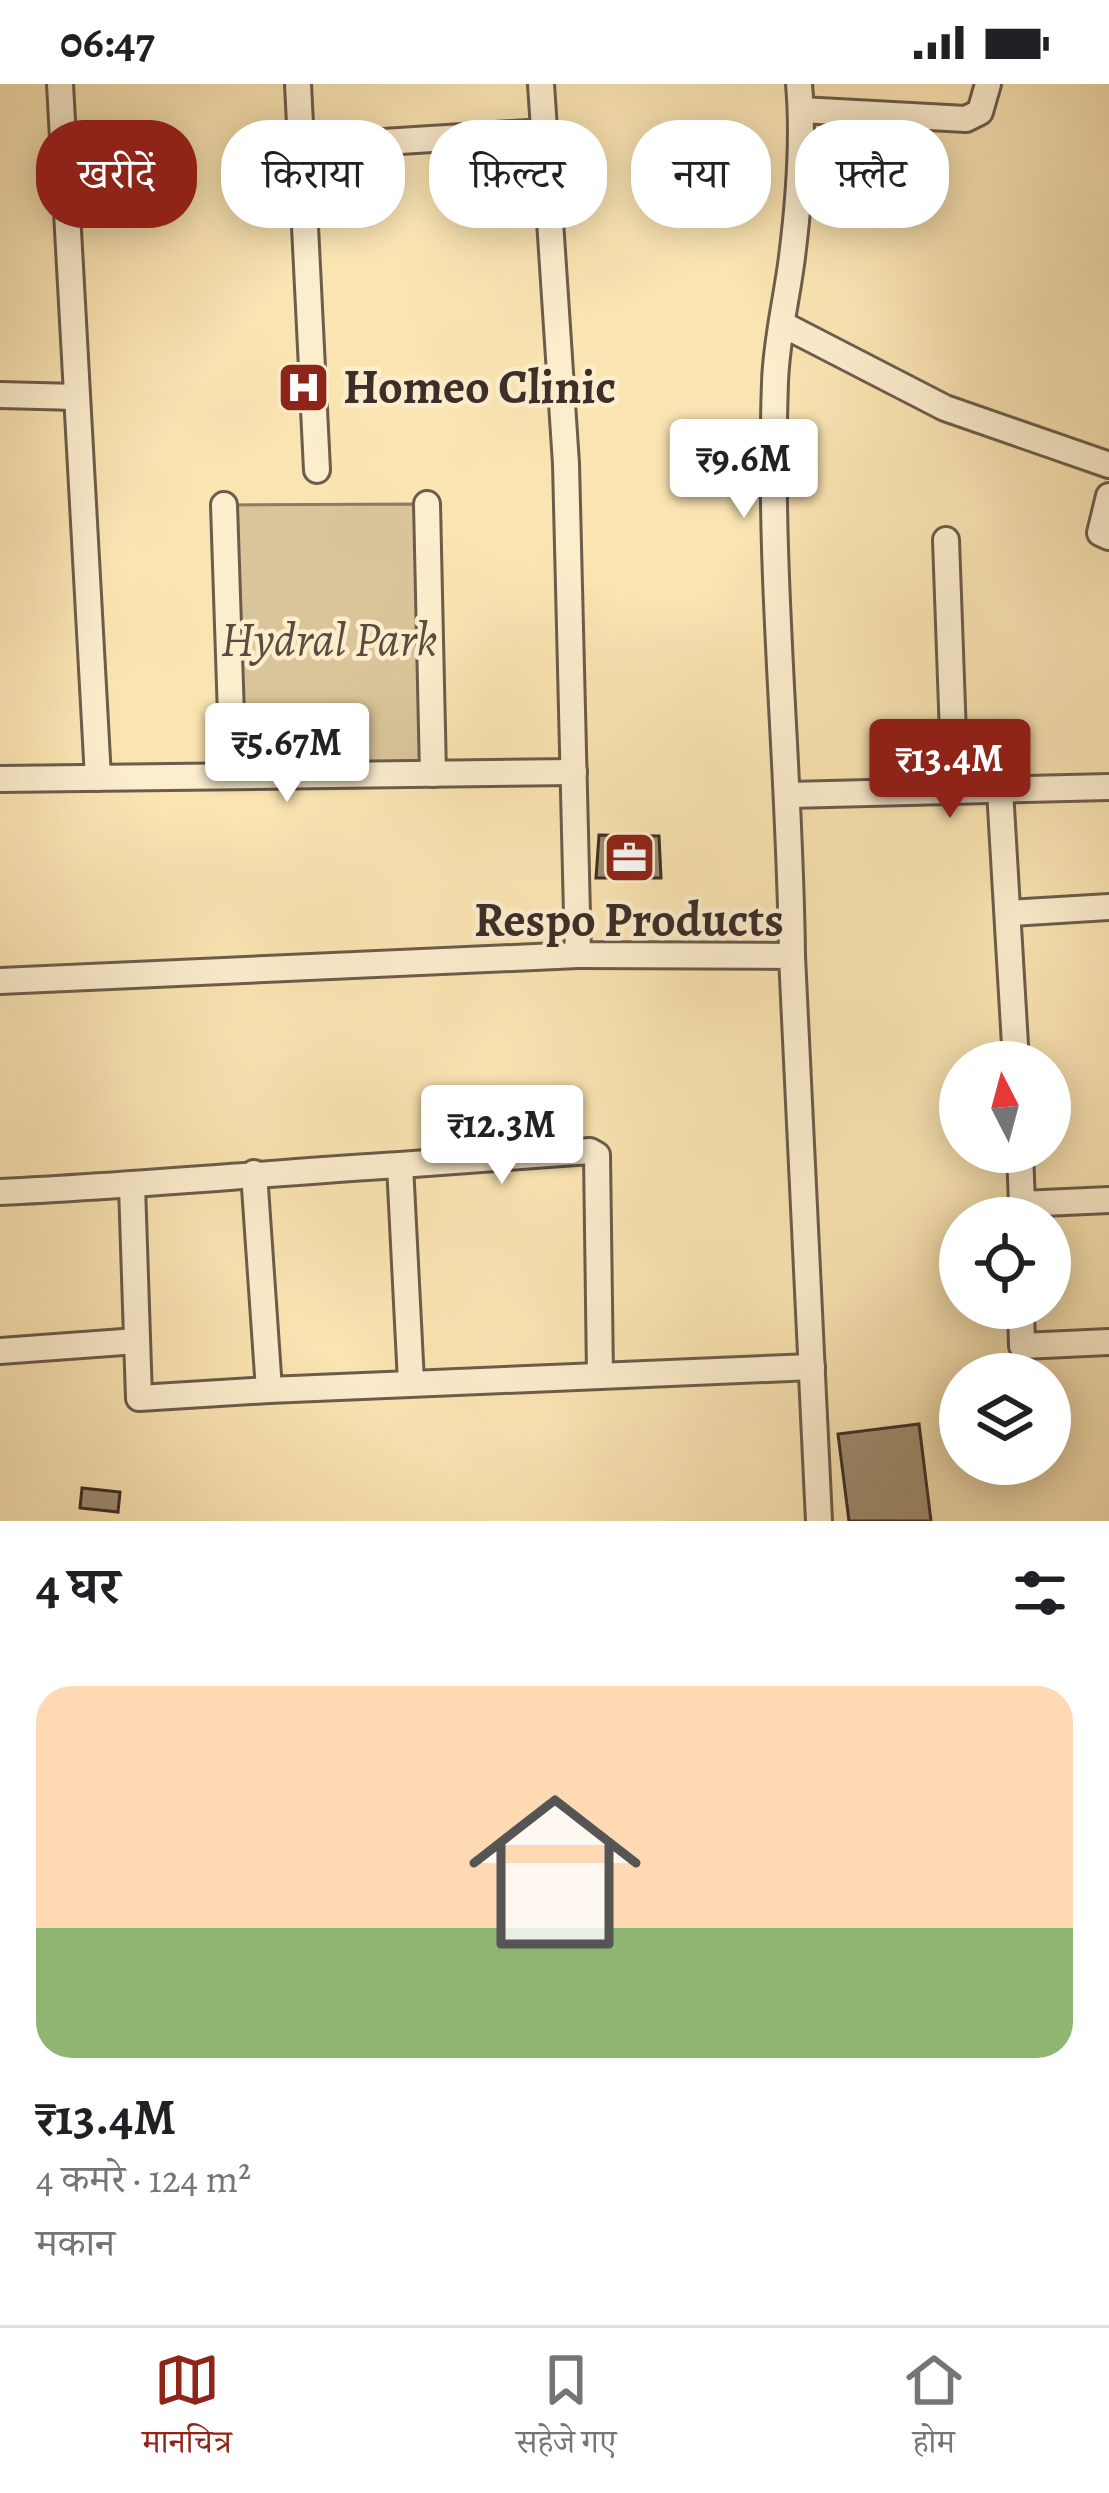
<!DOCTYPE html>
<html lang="hi">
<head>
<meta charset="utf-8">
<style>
	body { margin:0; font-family:Alegreya,"Noto Serif Devanagari",serif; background:#f6f6f6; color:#202124; height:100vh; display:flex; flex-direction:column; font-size:45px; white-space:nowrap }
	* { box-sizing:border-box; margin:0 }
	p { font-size:39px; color:#757577 }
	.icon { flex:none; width:66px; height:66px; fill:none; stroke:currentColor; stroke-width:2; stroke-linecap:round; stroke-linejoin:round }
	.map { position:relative; height:1437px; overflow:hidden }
	.side { display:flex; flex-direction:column; background:#fff; flex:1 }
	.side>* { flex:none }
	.hud { position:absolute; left:36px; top:36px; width:1038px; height:108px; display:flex; gap:24px }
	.needle { width:78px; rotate:354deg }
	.controls { position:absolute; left:939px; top:957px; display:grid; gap:24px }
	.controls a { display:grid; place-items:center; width:132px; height:132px; border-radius:50%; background:#fff; box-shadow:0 6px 30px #0003; font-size:60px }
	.price { position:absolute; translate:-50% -102px; padding:0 27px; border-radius:12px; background:#fff; color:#222; font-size:39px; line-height:78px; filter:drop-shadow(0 3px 6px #0008) }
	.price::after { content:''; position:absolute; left:50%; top:72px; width:36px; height:27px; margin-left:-18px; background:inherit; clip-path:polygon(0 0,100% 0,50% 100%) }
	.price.selected { background:#8f2418; color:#fff }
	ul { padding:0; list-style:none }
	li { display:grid; align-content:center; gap:24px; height:636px; padding:0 36px }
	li+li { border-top:3px solid #e0e0e0 }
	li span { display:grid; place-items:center; height:372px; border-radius:36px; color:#555 }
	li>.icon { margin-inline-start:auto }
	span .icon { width:216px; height:216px; fill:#fffc; stroke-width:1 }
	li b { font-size:51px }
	h2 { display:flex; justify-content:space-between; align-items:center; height:144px; padding:0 36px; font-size:51px }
	.tag { padding:0 42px; border-radius:48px; background:#fff; box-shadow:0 6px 30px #0003; font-size:42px; line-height:108px }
	.tag.selected { background:#8f2418; color:#fff }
	.status { display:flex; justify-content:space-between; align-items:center; height:84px; padding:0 60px; background:#fff; direction:ltr }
	.status svg { height:33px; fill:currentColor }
	.menu { display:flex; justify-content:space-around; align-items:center; height:168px; border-top:3px solid #e0e0e0; background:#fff; font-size:33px; color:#757577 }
	.menu a { display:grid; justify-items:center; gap:6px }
	.menu .selected { color:#8f2418 }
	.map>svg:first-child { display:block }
	.green { fill:#dac59b; stroke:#8c7a62; stroke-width:3 }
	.building { fill:#9f8d70; stroke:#3d2e29; stroke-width:3 }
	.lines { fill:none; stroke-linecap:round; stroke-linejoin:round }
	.minor-casing { stroke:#6c5c4b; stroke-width:30 }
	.minor { stroke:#fcedcd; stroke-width:24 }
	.labels { text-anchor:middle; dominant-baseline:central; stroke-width:9; stroke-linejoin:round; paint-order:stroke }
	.poi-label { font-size:48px; font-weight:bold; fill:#3d2e29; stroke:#fcedcd; text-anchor:start }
	.park-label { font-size:48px; font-style:italic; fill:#5c4c40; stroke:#fcedcd }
</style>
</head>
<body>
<div class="status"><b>06:47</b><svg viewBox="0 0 49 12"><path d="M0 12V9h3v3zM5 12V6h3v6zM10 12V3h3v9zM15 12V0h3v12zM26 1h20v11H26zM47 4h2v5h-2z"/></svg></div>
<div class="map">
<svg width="1109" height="1437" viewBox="0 0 1109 1437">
	<rect width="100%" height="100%" fill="#fae4b2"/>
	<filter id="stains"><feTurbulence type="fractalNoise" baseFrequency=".00167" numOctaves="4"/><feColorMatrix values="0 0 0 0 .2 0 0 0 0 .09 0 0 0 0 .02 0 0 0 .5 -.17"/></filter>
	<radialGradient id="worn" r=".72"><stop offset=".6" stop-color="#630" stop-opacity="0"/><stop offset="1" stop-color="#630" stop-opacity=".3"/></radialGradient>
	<path class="green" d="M427 420 433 690 233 692 224 421Z"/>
	<g class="building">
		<path d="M599 751 659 752 661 794H596Z"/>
		<path d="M919 1340 931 1437H849L838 1350Z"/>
		<path d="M82 1404 120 1408 118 1428 80 1424Z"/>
	</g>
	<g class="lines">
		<defs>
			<g id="minor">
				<path d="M60 0 98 694"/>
				<path d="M298 0 317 386"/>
				<path d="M541 0 566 380 578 871 792 872 819 1437"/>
				<path d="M801 26 966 35 980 28 988 0"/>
				<path d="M303 63 544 48"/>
				<path d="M782 240 945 324 1109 381"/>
				<path d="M0 311 77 313"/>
				<path d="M1109 412 1100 449 1109 453"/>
				<path d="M427 420 433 690"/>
				<path d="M224 421 233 692"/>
				<path d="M946 456 955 707"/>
				<path d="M0 695 574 688"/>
				<path d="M1000 706 1016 978"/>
				<path d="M789 711 1109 703"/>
				<path d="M1010 829 1109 823"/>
				<path d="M792 872C790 681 768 490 775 299 776 257 787 214 792 173 799 117 804 56 799 0"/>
				<path d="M0 897 578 871"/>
				<path d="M1020 1068 1022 1120"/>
				<path d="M254 1089 269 1306 812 1283"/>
				<path d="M132 1102 139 1314 269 1306"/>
				<path d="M0 1108C134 1102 266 1089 400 1081"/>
				<path d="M1022 1134V1120L1109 1116"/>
				<path d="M1021 1224 1022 1262 1109 1258"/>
				<path d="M0 1267 137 1257"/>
				<path d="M411 1298 400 1081 590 1067 597 1071 600 1291"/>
			</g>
		</defs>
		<use href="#minor" class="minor-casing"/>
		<use href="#minor" class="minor"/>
	</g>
	<defs>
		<symbol id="hospital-square" viewBox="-11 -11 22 22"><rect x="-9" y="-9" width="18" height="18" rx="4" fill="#8f2418" stroke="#fcedcd"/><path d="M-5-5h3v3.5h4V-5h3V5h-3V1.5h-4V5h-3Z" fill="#fff"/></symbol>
		<symbol id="office-square" viewBox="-11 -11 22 22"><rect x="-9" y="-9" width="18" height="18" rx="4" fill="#8f2418" stroke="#fcedcd"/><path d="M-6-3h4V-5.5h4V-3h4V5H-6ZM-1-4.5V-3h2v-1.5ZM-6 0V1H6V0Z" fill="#fff"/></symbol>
	</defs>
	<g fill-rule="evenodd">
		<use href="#hospital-square" x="274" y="274" width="59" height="59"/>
		<use href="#office-square" x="600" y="744" width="59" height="59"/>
	</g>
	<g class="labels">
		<g class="poi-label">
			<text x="343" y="303">Homeo Clinic</text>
			<text x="629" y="836" text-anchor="middle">Respo Products</text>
		</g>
		<g class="park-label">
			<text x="329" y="555">Hydral Park</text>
		</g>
	</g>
	<rect width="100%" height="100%" filter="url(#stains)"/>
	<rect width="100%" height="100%" fill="url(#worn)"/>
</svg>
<div class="controls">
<a><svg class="needle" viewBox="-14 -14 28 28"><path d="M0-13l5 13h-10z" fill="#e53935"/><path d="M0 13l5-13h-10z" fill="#757577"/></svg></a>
<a><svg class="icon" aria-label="locate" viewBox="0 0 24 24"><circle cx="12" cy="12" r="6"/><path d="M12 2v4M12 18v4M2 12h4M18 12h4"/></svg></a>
<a><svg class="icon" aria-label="layers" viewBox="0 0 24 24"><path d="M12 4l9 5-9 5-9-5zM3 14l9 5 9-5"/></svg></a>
</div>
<b class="price" style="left:744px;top:437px">₹9.6M</b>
<b class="price" style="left:287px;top:721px">₹5.67M</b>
<b class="price selected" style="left:950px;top:737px">₹13.4M</b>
<b class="price" style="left:502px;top:1103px">₹12.3M</b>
<div class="hud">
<a class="tag selected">खरीदें</a>
<a class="tag">किराया</a>
<a class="tag">फ़िल्टर</a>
<a class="tag">नया</a>
<a class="tag">फ़्लैट</a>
</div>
</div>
<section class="side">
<h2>4 घर<svg class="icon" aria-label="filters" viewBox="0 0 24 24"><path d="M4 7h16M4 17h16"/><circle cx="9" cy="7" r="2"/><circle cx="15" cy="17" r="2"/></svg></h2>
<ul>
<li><span style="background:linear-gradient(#ffd9b3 65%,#8fb573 0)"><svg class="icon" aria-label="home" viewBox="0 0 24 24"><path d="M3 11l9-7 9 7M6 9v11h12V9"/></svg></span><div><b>₹13.4M</b><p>4 कमरे · 124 m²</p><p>मकान</p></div></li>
</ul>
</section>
<nav class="menu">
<a class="selected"><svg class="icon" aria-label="map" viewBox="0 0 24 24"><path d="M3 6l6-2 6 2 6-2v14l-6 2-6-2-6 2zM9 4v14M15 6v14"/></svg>मानचित्र</a>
<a><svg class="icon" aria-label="saved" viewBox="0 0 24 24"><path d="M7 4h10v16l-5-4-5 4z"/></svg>सहेजे गए</a>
<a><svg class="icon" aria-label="home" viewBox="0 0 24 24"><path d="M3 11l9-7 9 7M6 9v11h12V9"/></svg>होम</a>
</nav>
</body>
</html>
